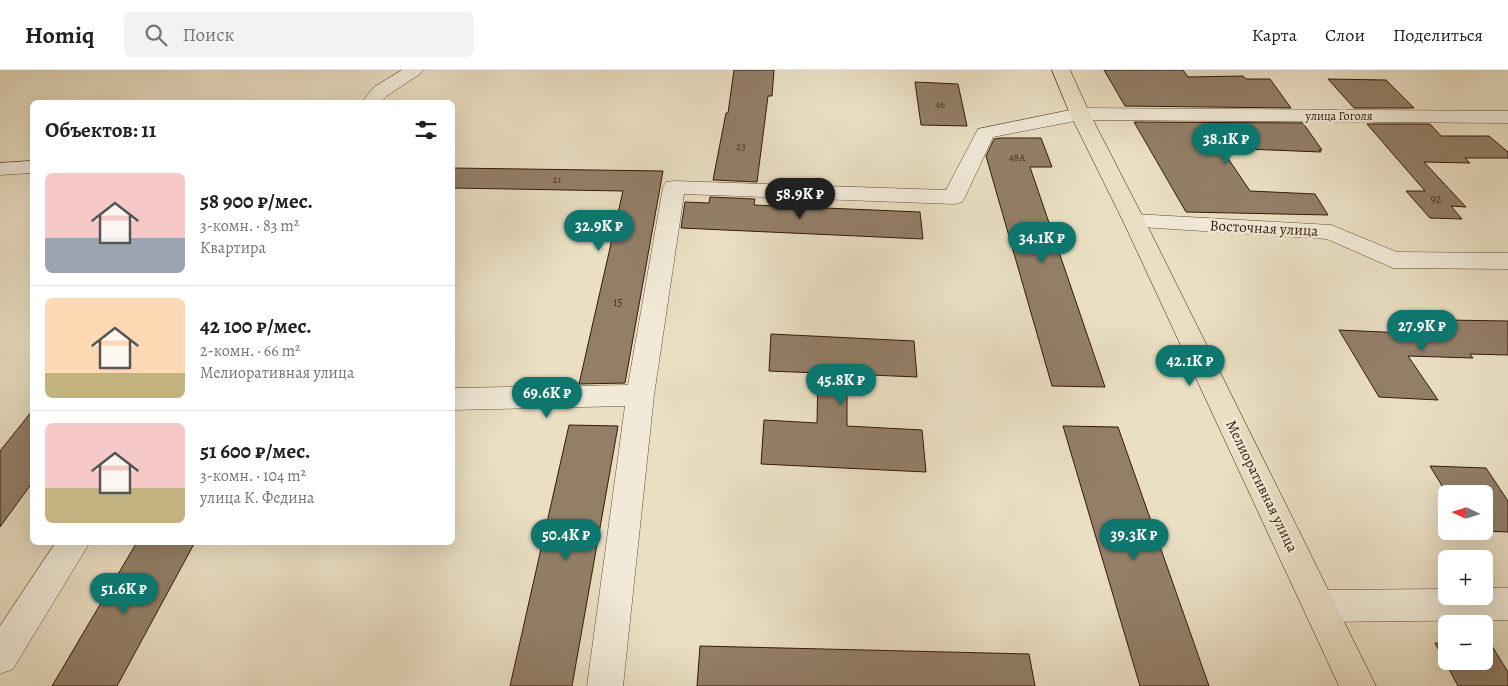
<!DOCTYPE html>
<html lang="ru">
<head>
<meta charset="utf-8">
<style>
	body { margin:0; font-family:Alegreya,serif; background:#f2f2f2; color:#202124; height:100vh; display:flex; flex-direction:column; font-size:19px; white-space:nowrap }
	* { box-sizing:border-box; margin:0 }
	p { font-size:16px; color:#757577 }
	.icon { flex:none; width:28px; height:28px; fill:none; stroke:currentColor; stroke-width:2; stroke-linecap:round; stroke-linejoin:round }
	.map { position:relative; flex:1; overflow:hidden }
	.side { position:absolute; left:30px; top:30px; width:425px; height:445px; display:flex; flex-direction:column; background:#fff; border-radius:8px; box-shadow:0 5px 20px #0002 }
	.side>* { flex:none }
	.needle { width:32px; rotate:274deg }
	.controls { position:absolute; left:1438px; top:415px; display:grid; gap:10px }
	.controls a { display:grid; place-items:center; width:55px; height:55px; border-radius:8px; background:#fff; box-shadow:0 5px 20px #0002; font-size:25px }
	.price { position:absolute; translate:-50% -42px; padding:0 11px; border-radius:18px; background:#0f766e; color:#fff; font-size:16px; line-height:32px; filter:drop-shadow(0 1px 2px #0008) }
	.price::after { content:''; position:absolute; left:50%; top:30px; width:15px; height:11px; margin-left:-8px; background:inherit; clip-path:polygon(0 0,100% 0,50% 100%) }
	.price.active { background:#222; color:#fff }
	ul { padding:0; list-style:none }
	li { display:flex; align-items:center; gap:15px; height:125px; padding:0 15px }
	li+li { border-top:1px solid #e0e0e0 }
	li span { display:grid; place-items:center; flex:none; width:140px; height:100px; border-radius:8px; color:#555 }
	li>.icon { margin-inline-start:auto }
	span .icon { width:60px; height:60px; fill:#fffc; stroke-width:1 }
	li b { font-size:21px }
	h2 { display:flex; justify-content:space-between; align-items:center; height:60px; padding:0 15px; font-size:21px }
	header { display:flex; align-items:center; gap:30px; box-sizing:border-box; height:70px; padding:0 25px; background:#fff; border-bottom:1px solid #e0e0e0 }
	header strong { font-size:24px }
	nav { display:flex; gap:28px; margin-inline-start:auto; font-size:18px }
	.search { width:350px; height:45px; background:#f2f2f2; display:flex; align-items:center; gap:12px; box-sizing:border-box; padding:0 18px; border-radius:8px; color:#757577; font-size:19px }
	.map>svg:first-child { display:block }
	.building { fill:#937f68; stroke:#341806 }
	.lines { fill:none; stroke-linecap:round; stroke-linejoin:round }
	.minor-casing { stroke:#624a35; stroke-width:1 }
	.major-casing { stroke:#341806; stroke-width:1 }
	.minor { fill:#f1ead8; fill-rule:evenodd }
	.major { fill:#eadfc3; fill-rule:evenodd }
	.labels { text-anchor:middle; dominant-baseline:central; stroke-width:5; stroke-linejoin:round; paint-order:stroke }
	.far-number-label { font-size:11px; fill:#4c321e }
	.far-street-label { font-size:12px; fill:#341806; stroke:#f1ead8 }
	.number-label { font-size:12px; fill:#4c321e }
	.street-label { font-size:15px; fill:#341806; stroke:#f1ead8 }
</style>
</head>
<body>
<header>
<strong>Homiq</strong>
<div class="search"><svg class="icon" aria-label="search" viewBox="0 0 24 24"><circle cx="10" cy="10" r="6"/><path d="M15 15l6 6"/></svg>Поиск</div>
<nav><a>Карта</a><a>Слои</a><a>Поделиться</a></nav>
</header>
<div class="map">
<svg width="1508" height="616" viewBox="0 0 1508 616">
	<rect width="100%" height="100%" fill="#eadfc3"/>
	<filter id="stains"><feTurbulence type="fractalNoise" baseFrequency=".004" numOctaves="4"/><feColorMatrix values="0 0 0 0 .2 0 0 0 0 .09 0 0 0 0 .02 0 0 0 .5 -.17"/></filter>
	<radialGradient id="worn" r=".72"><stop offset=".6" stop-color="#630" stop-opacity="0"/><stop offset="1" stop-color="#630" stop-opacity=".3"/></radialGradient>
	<g class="building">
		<path d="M734 0H774L772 26H768L757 112 713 110 726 43H728Z"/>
		<path d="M1104 0H1183L1188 7 1243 6 1246 9H1270L1291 38 1125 36Z"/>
		<path d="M1328 9 1386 10 1414 38H1354Z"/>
		<path d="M915 12 958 14 967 56 921 55Z"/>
		<path d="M1134 52 1303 53 1322 80H1319L1321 82 1221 78 1250 121 1315 124 1328 145 1186 142Z"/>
		<path d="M1367 54H1430L1441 66H1489L1508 82V88H1465L1470 93 1424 92 1466 137 1451 136 1462 149 1430 148 1406 121H1425Z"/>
		<path d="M1000 68H1041L1052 97H1030L1105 317 1052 316 986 86 994 69Z"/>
		<path d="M452 98 663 101 625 313 579 314 623 121 452 118Z"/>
		<path d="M710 127 755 129 754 135 920 142 923 169 681 158 685 132 709 133Z"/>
		<path d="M1414 246 1443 248 1445 250 1508 251V285L1470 284 1473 288 1408 286 1438 330 1379 327 1339 260 1427 264Z"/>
		<path d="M771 264 914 271 917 307 847 304V356L922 360 926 402 761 394 764 350 817 353 818 303 769 301Z"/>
		<path d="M32 341V413L0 457V381Z"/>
		<path d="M569 355 618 356 572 616H510Z"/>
		<path d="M1063 356 1118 357 1209 616H1140Z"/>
		<path d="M1430 396 1486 398 1508 431V462L1483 461 1484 424H1447Z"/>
		<path d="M137 472H195L117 616H52Z"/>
		<path d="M1435 573 1446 574V591H1484V575L1492 576 1508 602V616H1458Z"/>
		<path d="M700 576 1029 584 1035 616H697Z"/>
	</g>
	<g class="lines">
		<defs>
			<g id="minor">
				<path d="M402 0H423L420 4 388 25 381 32H362L374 17Z"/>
				<path d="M1080 38 1508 41V53L1080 50 993 67 965 127 962 132 954 134 684 124 654 325 623 616H587L625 336 452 340V318L628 315 663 117 666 112 674 111 946 120 978 59Z"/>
				<path d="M32 91V103L0 105V93Z"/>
				<path d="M1134 144 1331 155 1397 182 1508 183V199L1393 198 1327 169 1126 156 1123 151 1126 146Z"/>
				<path d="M56 472H90L13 599 0 604V556Z"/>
				<path d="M1484 518H1508V550L1320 552 1308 547 1303 536 1308 525 1320 520 1446 519V526H1484Z"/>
			</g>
			<path id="major" d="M1052 0H1070L1090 44 1145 151 1376 616H1339L1123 151 1070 44Z"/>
		</defs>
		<use href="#minor" class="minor-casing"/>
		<use href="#major" class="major-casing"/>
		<use href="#minor" class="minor"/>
		<use href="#major" class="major"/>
	</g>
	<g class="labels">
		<g class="far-number-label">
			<text x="940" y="34">46</text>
			<text x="741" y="76">23</text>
			<text x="1017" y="87">48А</text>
			<text x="557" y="109">21</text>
		</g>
		<g class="far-street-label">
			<text x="1339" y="46">улица Гоголя</text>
		</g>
		<g class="number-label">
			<text x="1436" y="129">92</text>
			<text x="618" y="232">15</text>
		</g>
		<g class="street-label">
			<text transform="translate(1264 158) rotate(3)">Восточная улица</text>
			<text transform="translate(1262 416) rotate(64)">Мелиоративная улица</text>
		</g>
	</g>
	<rect width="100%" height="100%" filter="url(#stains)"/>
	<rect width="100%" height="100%" fill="url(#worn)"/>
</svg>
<div class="controls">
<a><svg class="needle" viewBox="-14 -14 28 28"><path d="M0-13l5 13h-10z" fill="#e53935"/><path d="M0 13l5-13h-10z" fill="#757577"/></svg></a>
<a>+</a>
<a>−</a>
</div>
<b class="price" style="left:1226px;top:95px">38.1K ₽</b>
<b class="price active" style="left:800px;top:150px">58.9K ₽</b>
<b class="price" style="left:599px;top:182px">32.9K ₽</b>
<b class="price" style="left:1042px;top:194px">34.1K ₽</b>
<b class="price" style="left:1422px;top:282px">27.9K ₽</b>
<b class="price" style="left:1190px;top:317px">42.1K ₽</b>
<b class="price" style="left:841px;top:336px">45.8K ₽</b>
<b class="price" style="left:547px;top:349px">69.6K ₽</b>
<b class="price" style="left:566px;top:491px">50.4K ₽</b>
<b class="price" style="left:1134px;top:491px">39.3K ₽</b>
<b class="price" style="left:124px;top:545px">51.6K ₽</b>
<section class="side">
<h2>Объектов: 11<svg class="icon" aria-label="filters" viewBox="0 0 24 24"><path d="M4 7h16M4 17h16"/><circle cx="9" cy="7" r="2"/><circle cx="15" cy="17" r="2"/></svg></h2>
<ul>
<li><span style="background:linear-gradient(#f6c9c9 65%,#9aa5b1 0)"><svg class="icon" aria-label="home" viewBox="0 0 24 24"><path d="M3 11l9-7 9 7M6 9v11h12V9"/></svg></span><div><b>58 900 ₽/мес.</b><p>3-комн. · 83 m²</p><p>Квартира</p></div></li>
<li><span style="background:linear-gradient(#ffd9b3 75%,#c2b280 0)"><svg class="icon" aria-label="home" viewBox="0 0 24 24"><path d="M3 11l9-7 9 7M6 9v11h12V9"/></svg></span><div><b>42 100 ₽/мес.</b><p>2-комн. · 66 m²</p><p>Мелиоративная улица</p></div></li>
<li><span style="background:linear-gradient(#f6c9c9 65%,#c2b280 0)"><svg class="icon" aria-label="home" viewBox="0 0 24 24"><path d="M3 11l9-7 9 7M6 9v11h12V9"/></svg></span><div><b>51 600 ₽/мес.</b><p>3-комн. · 104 m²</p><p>улица К. Федина</p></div></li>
</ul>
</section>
</div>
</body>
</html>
